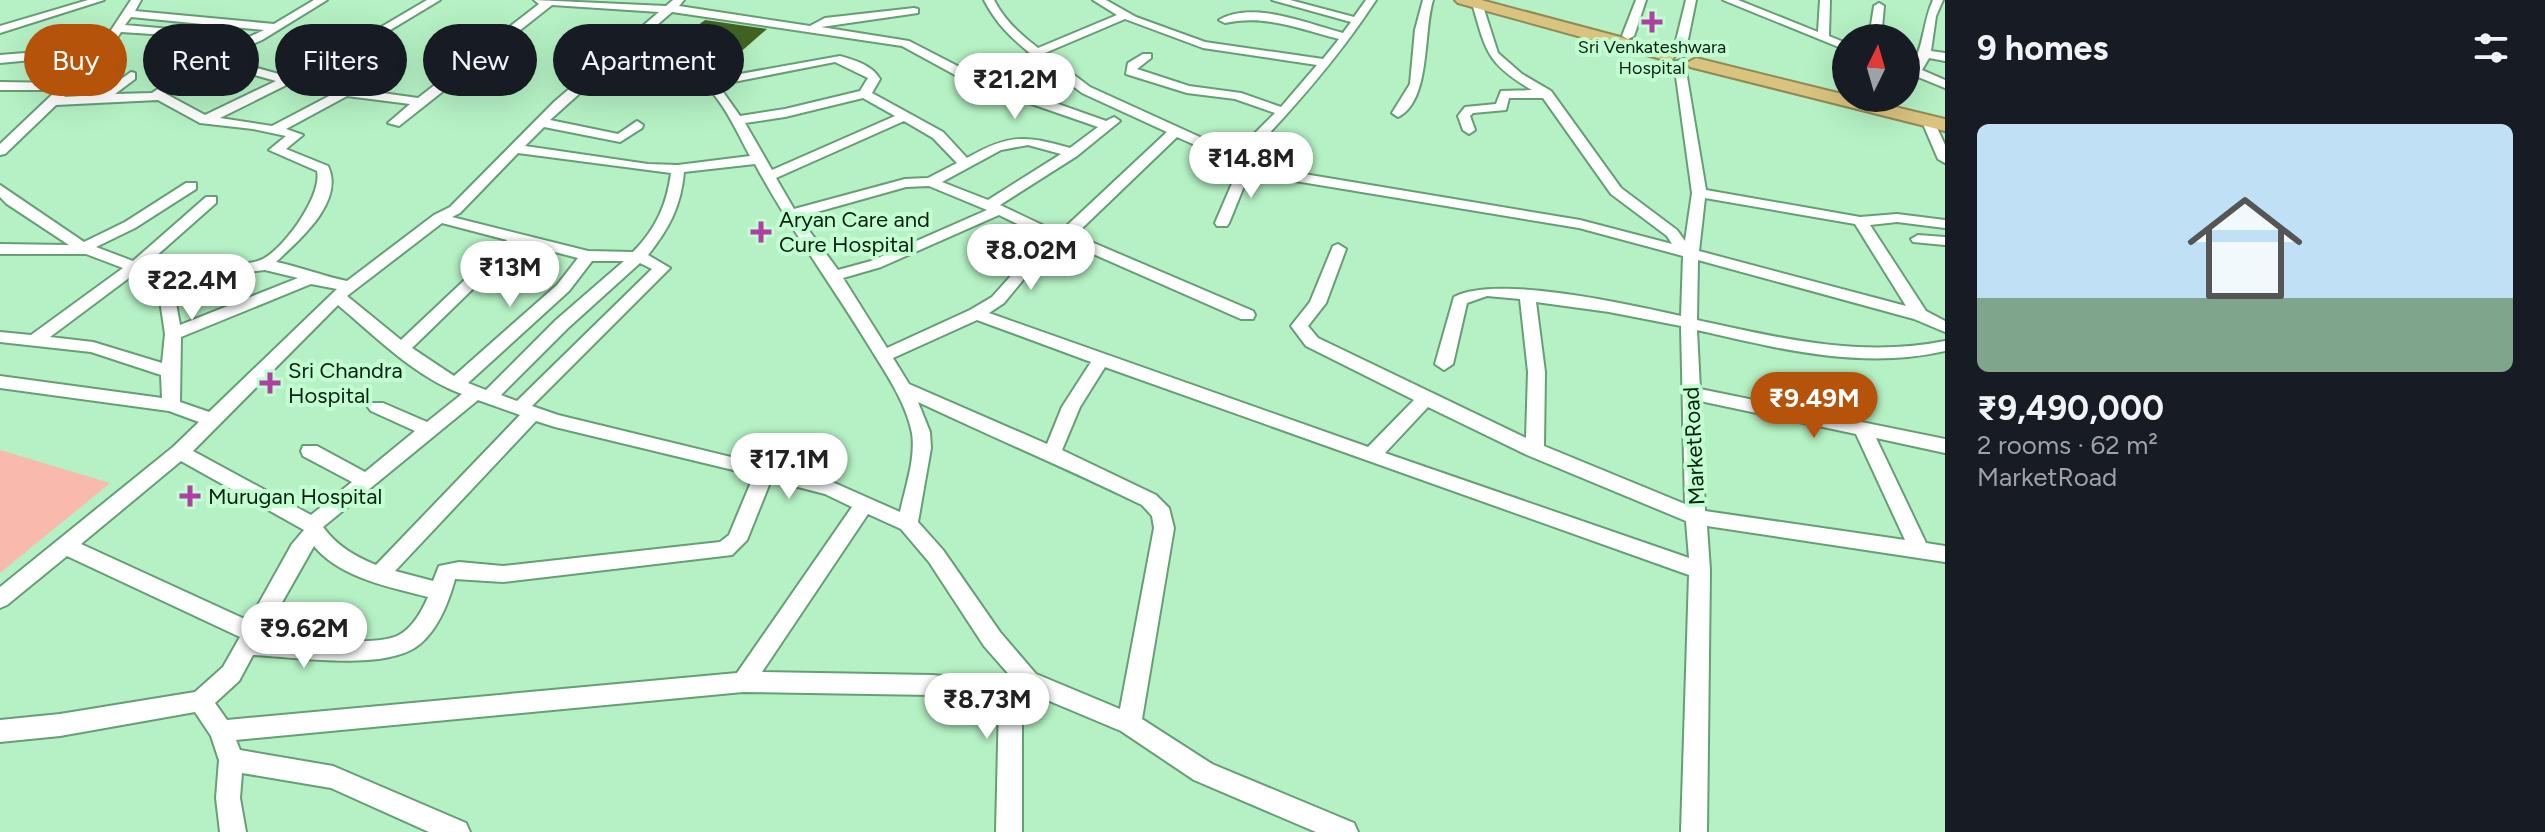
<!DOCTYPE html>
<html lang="en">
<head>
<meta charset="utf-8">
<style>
	body { margin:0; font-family:Figtree,sans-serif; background:#242831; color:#f1f3f6; height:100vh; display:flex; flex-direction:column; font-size:30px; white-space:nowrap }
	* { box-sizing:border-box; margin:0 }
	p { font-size:26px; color:#9ea1a6 }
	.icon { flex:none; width:44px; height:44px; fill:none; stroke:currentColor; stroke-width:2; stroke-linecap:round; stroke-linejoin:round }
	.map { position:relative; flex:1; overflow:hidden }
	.sheet { display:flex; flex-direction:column; background:#171b24; width:600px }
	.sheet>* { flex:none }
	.guide { position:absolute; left:24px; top:24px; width:760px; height:72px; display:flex; gap:16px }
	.needle { width:52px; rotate:5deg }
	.controls { position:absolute; left:1832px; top:24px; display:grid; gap:16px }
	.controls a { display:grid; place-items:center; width:88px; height:88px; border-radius:50%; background:#171b24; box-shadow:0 8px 32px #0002; font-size:40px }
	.price { position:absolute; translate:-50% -68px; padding:0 18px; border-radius:28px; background:#fff; color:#222; font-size:26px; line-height:52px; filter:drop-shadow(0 2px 4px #0008) }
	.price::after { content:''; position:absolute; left:50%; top:48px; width:24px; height:18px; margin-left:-12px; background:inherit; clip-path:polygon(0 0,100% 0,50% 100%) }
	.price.selected { background:#b45309; color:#fff }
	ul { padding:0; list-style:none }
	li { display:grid; align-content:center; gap:16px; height:424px; padding:0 32px }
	li span { display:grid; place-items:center; height:248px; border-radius:12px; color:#555 }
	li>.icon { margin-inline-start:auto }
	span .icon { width:144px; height:144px; fill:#fffc; stroke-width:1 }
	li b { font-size:34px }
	h2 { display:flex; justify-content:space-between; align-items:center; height:96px; padding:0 32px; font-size:34px }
	.pill { padding:0 28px; border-radius:36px; background:#171b24; box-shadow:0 8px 32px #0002; font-size:28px; line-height:72px }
	.pill.selected { background:#b45309; color:#fff }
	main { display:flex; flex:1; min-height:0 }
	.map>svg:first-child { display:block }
	.green { fill:#f9b9ac }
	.building { fill:#436324 }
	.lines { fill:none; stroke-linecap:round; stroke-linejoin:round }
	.minor-casing { stroke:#669e75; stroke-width:4 }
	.highway-casing { stroke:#918a58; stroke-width:4 }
	.minor { fill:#fff; fill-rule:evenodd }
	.highway { fill:#dac37e; fill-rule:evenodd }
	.poi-dot { fill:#ac41a1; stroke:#c2fed1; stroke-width:3 }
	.labels { text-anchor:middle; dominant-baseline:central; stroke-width:8; stroke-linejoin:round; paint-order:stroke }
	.far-poi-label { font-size:18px; fill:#092111; stroke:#c2fed1 }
	.poi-label { font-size:22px; fill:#092111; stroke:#c2fed1; text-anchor:start }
	.street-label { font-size:22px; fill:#092111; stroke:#c2fed1 }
</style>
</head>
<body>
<main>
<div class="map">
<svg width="1945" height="832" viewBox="0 0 1945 832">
	<rect width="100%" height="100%" fill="#b5f1c4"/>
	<path class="green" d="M0 450 110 483 0 573Z"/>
	<path class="building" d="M705 20 767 29 720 70 657 56Z"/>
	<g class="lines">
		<defs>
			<g id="minor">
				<path d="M88 0H104L0 33V26Z"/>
				<path d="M131 0H141L135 11 274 24 314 0H327L262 40 221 58 286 76 349 46 427 0H440L357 50 220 118 272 126 333 94 314 91 312 88 318 84 418 98 539 4 534 0 666 6 673 0H684L679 6 810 26 825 18 914 8 918 9V13L821 27 909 41 973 74 1030 53C1010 37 996 23 984 0H994C1005 21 1020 34 1038 48L1117 15 1093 0H1106L1136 17 1205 42 1323 59 1339 39C1300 29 1265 14 1225 23L1219 20C1253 0 1308 24 1343 33L1351 22 1272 0H1290L1354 17 1366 0H1376C1339 57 1294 108 1246 158L1280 170 1580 220 1672 244 1667 236 1611 194 1543 98H1509L1506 110 1473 113 1470 116 1475 130 1469 134 1463 130 1458 116 1465 107 1496 104 1501 91 1532 90C1486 63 1486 51 1472 3L1478 0 1482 3 1498 53 1522 74 1551 91 1621 188 1677 230 1685 241 1692 193 1674 62 1684 59 1706 190 1860 217 1897 214 1945 220V228L1897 222 1870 225 1926 311 1945 321V332L1914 319 1698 260 1697 320C1779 338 1861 358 1945 341V351C1862 370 1779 349 1697 330L1700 389 1945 439V453L1876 438 1926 543 1945 546V562L1707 526 1710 570 1707 832H1681L1689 575 1105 367 1080 407 1062 450 1156 495 1169 508 1174 528 1142 719 1212 764 1354 823 1358 832H1316L1194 780 1121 731 1028 692 1022 697V832H996L999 701 932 695 743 692 236 740 240 750 333 766 466 823 470 832H429L331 788 242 773 240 798 246 832H220L216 798 219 760 211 736 195 712 60 736 0 742V720L60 714 195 692 223 667 240 637 67 556 7 605 0 608V587L173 447 199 422 169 411 0 388V376L162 398 161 375 91 352 0 342V332L31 335 123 268 86 254H0V244L69 245 7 204 0 197V185L84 242 125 222 186 183H196V189L135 228 96 247 133 261 206 197H216V203L146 265C151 267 158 271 164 272 176 274 244 265 258 261 280 255 323 196 317 171L269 150 286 136 253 129 200 123 158 100 56 105 5 154 0 155V144L57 90H0V82L64 83 95 54 0 63V55L100 47ZM552 5 659 12 554 102 450 207 434 215 347 281C322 276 301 267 276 262 299 240 345 202 328 166L286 149 303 135 286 129 347 96 410 104 388 123 399 126ZM672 12 902 46 968 82 1098 127 1070 148C1025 135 1009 134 967 158L943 132 872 93 880 79C872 65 854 60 840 56L712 79 689 67 626 52ZM131 17 264 30 206 57 152 93 115 94 135 79V73L131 72 99 95 64 97 104 58 121 32 182 36 188 33 182 30 125 25ZM1125 19 1203 48 1317 65 1281 107 1241 93 1189 86 1137 69 1151 58V54H1143L1128 63 1126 74 1187 93 1235 99 1275 113 1235 153 1090 87 1045 53ZM620 57C648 64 679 68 703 84 721 96 739 136 750 156L678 165 648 164 525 146 544 127 620 142 642 128 643 125 637 121 618 134 550 120ZM1037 59 1082 93 1167 132 1059 233 1000 205 1077 156 1120 121 1114 117 1106 121 985 78ZM835 62 868 78 860 91 785 109 740 116 718 85ZM212 63 276 81 205 115 166 94ZM863 98 895 116 772 170 745 123 785 117ZM904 121 933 138 957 163 928 178 905 179 794 209 776 178ZM1177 137 1240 165 1215 223 1217 226H1227L1229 223 1251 169 1277 178 1579 228 1683 256 1681 316C1632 305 1496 274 1454 297L1435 364 1444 370 1453 364 1467 303 1487 296 1520 299 1528 372 1526 438 1318 338 1308 326 1326 303 1346 249 1338 244 1333 246 1310 302 1291 326 1306 346 1414 400 1368 447 989 313 1004 303 1027 275 1066 242 1241 319H1253L1255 315 1253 311 1075 235ZM1028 145 1061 154 988 200 942 182 1001 150ZM518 153 671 173C667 204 656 229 633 252L588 251 452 217 460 213ZM755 164C789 227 831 284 869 346 885 372 906 402 912 433 916 458 905 488 900 512L830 481 558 415 532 406 670 268 648 255C669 229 681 206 684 172ZM929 186 987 210 871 261 838 270 799 217 906 187ZM1705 198 1855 224 1906 306 1699 251ZM999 215 1050 240 1017 269 992 297 970 310 887 348 843 278 881 267ZM442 223 507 240 401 340 347 296ZM520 243 578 258 557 285 454 376 412 348ZM592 261H624L556 320 486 390 468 383 569 291ZM640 263 652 269 517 401 501 395 568 328ZM265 270 298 278 180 325 172 281ZM137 272 157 280 165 334 162 363 93 342 50 337ZM311 284 337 289 209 412 180 402 181 337ZM1536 302 1609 312 1681 326 1685 504 1544 446 1545 372ZM338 305C375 336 415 377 462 394L427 422 383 403H371L368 407 371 411 415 431 365 472 317 446H303L301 451 303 456 352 482 311 515 193 451ZM977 320 1091 362 1062 407 1047 444 909 384 893 358ZM478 400 520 415 376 565C354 556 337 546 323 527ZM1700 401 1856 434 1905 540 1705 511ZM918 402C992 437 1068 469 1142 505L1152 516 1154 528 1120 709 1036 674 1000 632 943 550 918 522 931 448 930 432ZM1428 407 1527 455 1686 521 1689 558 1385 453ZM536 421 555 427 754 475 729 535 720 542 503 566 459 562 439 566 433 581 395 571ZM181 461 304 530 292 544 249 621 81 544ZM771 480 825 494 852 507 737 673 227 720 215 703 239 681 253 655C295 657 387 672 420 644 439 628 449 601 455 579L503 582 732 555 747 540ZM868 514 901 529 929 562 984 646 1013 679 1008 682 932 675 762 672ZM314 546C340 578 390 587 428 597 422 611 412 629 397 636 371 647 293 638 263 636Z"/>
				<path d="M1423 0H1433C1423 32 1431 101 1398 117L1392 113 1410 84 1415 30Z"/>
				<path d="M1636 0H1646L1634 36 1628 39 1622 36Z"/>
				<path d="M1686 0H1696L1686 49 1680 52 1674 49Z"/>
				<path d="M1723 0H1738L1818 32 1820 0H1830L1829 36 1846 43V50Z"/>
				<path d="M1933 0H1943L1936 16 1931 51 1945 53V61L1929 58 1922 70 1945 80V88L1918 77 1910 92 1906 93 1909 73 1906 64 1912 66C1924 46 1923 22 1933 0Z"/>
				<path d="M1879 3 1884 6 1881 38H1869L1874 6Z"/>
				<path d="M1929 120 1945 121V127L1937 128 1945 145V163L1938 159 1923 124Z"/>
				<path d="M1918 235 1945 237V245L1913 242 1911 239Z"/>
			</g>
			<g id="highway">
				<path d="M1455 0H1481L1673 51 1675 55 1673 59H1661L1458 3Z"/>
				<path d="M1696 58 1846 95V98H1858L1945 119V131L1690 67 1687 63Z"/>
			</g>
		</defs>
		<use href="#minor" class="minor-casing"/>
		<use href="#highway" class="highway-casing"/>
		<use href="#minor" class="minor"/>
		<use href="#highway" class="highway"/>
	</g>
	<g class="poi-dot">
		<path d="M1648 10h8v8h8v8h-8v8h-8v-8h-8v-8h8z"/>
		<path d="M757 220h8v8h8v8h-8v8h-8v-8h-8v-8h8z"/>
		<path d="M266 371h8v8h8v8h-8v8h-8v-8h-8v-8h8z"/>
		<path d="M186 484h8v8h8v8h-8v8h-8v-8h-8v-8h8z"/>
	</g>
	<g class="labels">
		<g class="far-poi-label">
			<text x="1652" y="47">Sri Venkateshwara<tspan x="1652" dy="21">Hospital</tspan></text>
		</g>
		<g class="poi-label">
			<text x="779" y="219">Aryan Care and<tspan x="779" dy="25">Cure Hospital</tspan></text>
			<text x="288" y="370">Sri Chandra<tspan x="288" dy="25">Hospital</tspan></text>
			<text x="208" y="496">Murugan Hospital</text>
		</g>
		<g class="street-label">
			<text transform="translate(1694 446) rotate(-93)">MarketRoad</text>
		</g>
	</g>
</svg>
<div class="controls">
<a><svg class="needle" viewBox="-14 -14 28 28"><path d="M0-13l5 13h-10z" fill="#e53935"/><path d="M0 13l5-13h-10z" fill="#9ea1a6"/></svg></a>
</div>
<b class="price" style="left:1015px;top:121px">₹21.2M</b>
<b class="price" style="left:1251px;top:200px">₹14.8M</b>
<b class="price" style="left:1031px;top:292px">₹8.02M</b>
<b class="price" style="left:510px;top:309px">₹13M</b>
<b class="price" style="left:192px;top:322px">₹22.4M</b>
<b class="price selected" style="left:1814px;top:440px">₹9.49M</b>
<b class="price" style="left:789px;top:501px">₹17.1M</b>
<b class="price" style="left:304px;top:670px">₹9.62M</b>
<b class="price" style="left:987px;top:741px">₹8.73M</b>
<div class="guide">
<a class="pill selected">Buy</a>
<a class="pill">Rent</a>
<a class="pill">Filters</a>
<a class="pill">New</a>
<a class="pill">Apartment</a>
</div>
</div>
<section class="sheet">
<h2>9 homes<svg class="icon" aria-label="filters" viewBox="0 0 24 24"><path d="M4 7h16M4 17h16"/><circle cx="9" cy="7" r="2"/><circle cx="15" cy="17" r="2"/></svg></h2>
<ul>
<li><span style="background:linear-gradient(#bfe0f5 70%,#7fa58c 0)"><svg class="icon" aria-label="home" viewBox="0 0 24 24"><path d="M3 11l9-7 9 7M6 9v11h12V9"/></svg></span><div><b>₹9,490,000</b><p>2 rooms · 62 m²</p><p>MarketRoad</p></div></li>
</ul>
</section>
</main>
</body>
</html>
